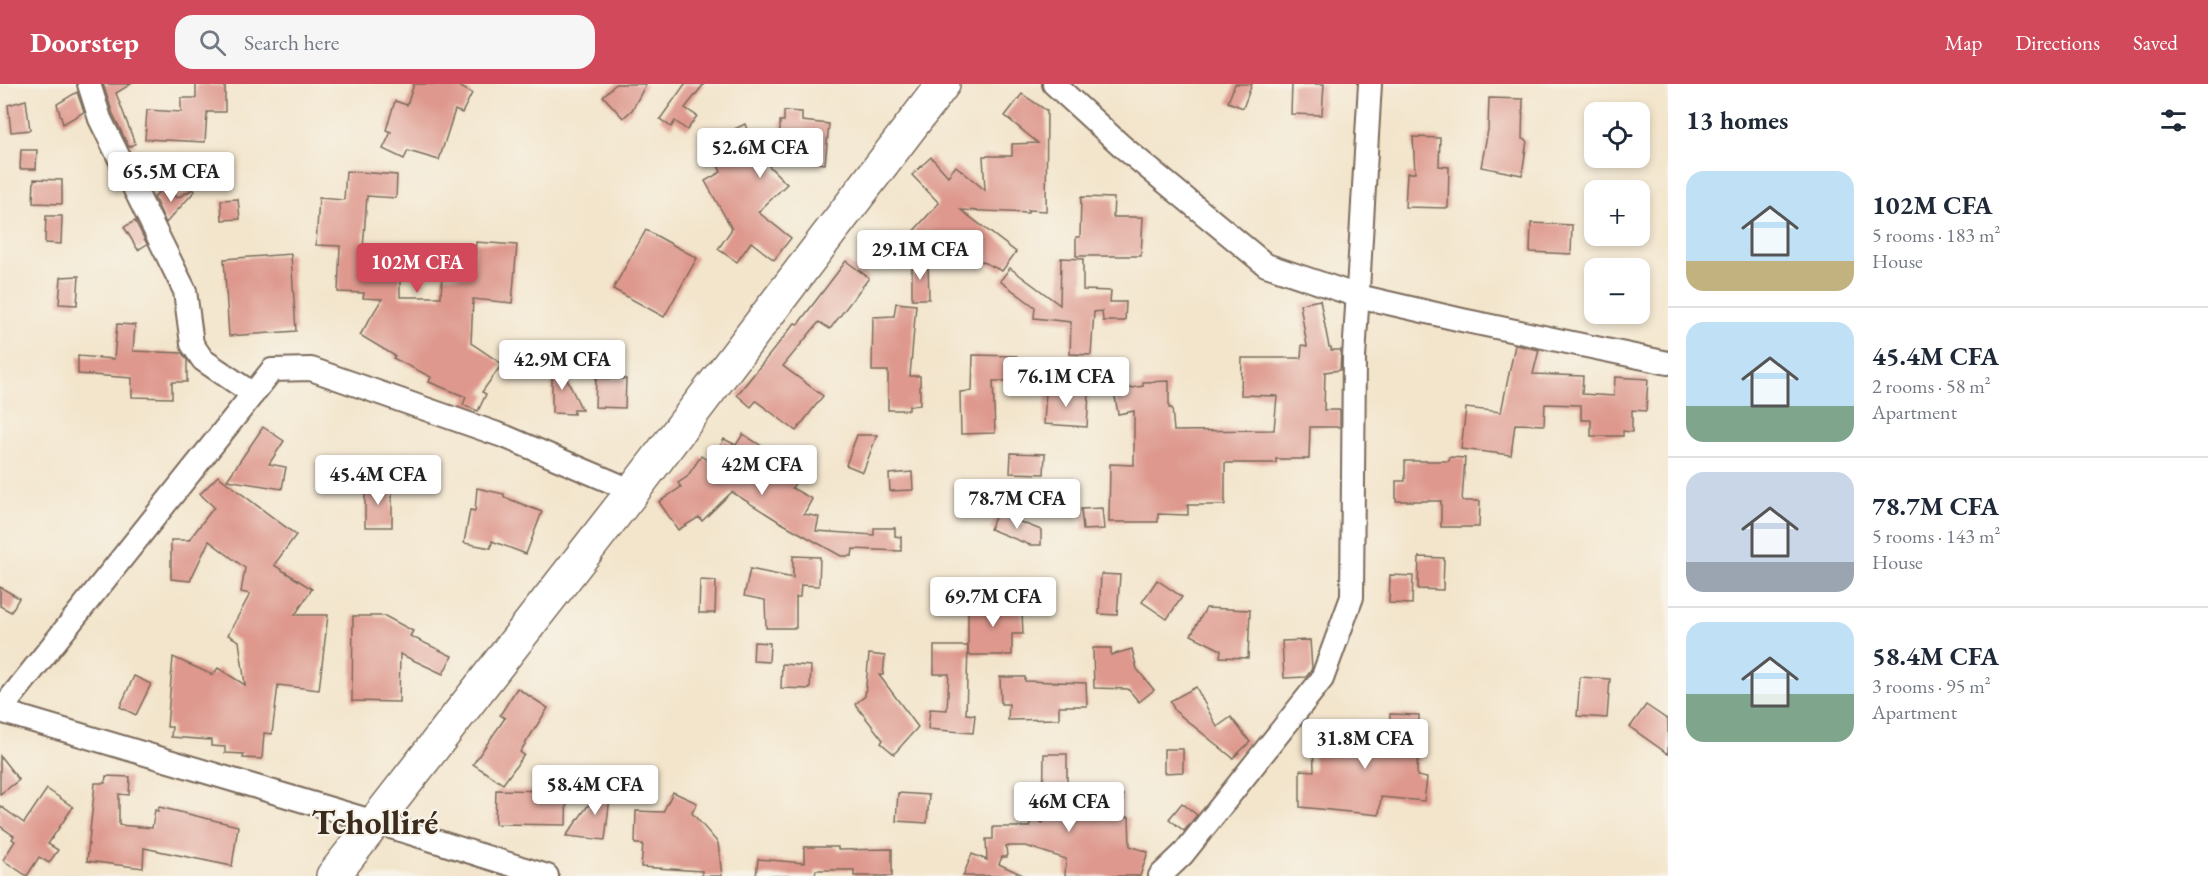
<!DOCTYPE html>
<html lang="en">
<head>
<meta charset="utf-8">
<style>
	body { margin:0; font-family:"EB Garamond",serif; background:#f6f6f7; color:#1f2937; height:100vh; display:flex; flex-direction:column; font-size:22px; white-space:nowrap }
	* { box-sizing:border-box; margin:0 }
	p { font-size:20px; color:#747a83 }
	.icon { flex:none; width:33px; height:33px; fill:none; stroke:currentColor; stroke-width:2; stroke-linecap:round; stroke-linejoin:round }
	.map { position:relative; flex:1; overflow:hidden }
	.details { display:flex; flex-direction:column; background:#fff; width:540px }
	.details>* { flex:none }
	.controls { position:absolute; left:1584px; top:18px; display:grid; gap:12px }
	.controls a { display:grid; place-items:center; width:66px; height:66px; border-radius:12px; background:#fff; box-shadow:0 3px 9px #0003; font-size:30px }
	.price { position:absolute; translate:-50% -51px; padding:0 14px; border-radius:6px; background:#fff; color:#222; font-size:20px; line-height:39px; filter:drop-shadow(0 2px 3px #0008) }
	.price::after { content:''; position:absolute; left:50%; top:36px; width:18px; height:14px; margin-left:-9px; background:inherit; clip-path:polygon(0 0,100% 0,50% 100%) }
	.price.on { background:#d1495b; color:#fff }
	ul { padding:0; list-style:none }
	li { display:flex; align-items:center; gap:18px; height:150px; padding:0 18px }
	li+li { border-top:2px solid #e0e1e3 }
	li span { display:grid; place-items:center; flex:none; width:168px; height:120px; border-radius:18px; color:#555 }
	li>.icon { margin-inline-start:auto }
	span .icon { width:72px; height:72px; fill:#fffc; stroke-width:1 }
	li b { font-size:26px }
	h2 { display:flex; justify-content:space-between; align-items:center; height:72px; padding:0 18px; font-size:26px }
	header { display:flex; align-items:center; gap:36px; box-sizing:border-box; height:84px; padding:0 30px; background:#d1495b; color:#fff }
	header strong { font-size:28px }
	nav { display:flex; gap:33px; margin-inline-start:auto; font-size:21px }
	.search { width:420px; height:54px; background:#f6f6f7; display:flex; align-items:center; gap:15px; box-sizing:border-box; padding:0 21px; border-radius:18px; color:#747a83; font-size:22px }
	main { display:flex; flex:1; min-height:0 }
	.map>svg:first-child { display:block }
	.building { fill:#de988d }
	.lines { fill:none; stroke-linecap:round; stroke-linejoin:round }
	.street-casing { stroke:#7b6b5b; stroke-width:26 }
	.secondary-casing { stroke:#7b6b5b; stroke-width:36 }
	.street { stroke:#fff; stroke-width:22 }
	.secondary { stroke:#fff; stroke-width:33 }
	.labels { text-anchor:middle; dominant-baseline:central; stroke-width:4.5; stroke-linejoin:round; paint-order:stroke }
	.town-label { font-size:34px; font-weight:bold; fill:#3b2a1e; stroke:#f7f3e8 }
</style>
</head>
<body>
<header>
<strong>Doorstep</strong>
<div class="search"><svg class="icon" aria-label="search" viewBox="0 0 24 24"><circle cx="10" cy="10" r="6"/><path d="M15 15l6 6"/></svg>Search here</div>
<nav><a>Map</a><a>Directions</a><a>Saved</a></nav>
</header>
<main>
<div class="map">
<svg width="1668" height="792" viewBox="0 0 1668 792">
	<rect width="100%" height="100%" fill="#f7f3e8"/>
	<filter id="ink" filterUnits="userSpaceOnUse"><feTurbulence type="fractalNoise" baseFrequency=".0167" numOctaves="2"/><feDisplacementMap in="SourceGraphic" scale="12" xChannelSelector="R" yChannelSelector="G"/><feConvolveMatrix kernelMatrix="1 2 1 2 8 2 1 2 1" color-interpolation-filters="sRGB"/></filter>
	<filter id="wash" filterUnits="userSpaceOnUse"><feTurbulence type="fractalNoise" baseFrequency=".008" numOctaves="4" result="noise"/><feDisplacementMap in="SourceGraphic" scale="24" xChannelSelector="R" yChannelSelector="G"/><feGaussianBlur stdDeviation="1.35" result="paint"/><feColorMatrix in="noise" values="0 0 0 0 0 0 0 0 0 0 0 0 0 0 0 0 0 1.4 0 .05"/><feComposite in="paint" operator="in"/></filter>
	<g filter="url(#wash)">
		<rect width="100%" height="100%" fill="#f3e5cc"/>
		<g id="blocks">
			<g class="building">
				<path d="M103 0H131L116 9 135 60 129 63 113 30Z"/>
				<path d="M196 0 225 2V28H207L205 58 145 55 147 26 181 28V14H196Z"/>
				<path d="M414 0H455L472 9 462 29 455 26 439 76 408 67 404 75 383 65 391 48 386 46 395 17 407 21Z"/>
				<path d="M616 0H646L632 26 623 34 603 12Z"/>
				<path d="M685 0H704L685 24 697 32 687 46 675 37 671 43 660 35Z"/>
				<path d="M1235 0H1252L1243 24 1228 18Z"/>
				<path d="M1292 0H1324L1322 31 1291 30Z"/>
				<path d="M77 8 84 28 63 40 57 20Z"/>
				<path d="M1022 10 1047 27 1046 127 1028 126V129L961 126 1016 168 1002 187 952 163 939 177 910 151 939 119 912 91 931 73 948 92 956 82 985 106 983 72H1012V60L1038 59 1005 32Z"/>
				<path d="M1489 14 1523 15 1522 55 1527 56 1522 91 1481 83 1488 46Z"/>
				<path d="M26 16 30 46 11 48 8 21Z"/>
				<path d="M784 27 802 28V37L829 40 825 80 760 73 787 100 758 128 791 154 774 176 751 158 737 178 718 165 732 145 705 97 721 88 707 58 745 40 748 48H780V37H784Z"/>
				<path d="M1413 53 1440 54 1439 82 1449 83 1448 124 1405 123 1407 89H1415Z"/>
				<path d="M21 66H37L36 85H20Z"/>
				<path d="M346 87 397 91 396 114 367 112 363 165H400V213H441L442 192 473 193 476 158 517 161 512 219 473 215 471 259 502 280 482 308 486 310 478 327 463 321 466 313 429 298 431 293 393 274 395 272 360 251 382 215 363 214 364 209 338 208 340 162 316 161 319 114 344 116Z"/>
				<path d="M34 95 62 96V120L33 119Z"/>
				<path d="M164 103 177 114 193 105 195 107 166 139 154 113Z"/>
				<path d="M1081 113 1114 114 1113 133H1143L1141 172H1076V153H1080Z"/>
				<path d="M238 115 240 135 222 136 221 116Z"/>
				<path d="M46 132H62L61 160 45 159Z"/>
				<path d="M135 137 147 160 138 166 124 143Z"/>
				<path d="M1531 139 1572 141 1571 170 1530 168Z"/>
				<path d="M646 146 697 174 664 233 613 205Z"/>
				<path d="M291 170 296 247 229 252 224 175Z"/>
				<path d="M1061 174 1083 175V206L1111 207 1110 218H1126L1125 237H1103L1102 227 1094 228 1091 271 1070 270 1071 238 1034 234 1035 223 1000 197 1010 184 1060 221Z"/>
				<path d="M846 177 869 194 830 245 819 238 783 282 823 312 796 347 756 317 751 323 737 311 795 239 798 240Z"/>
				<path d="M928 179 929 215H912V180Z"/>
				<path d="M79 192 77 221 59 220 61 193Z"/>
				<path d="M1320 216 1329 263H1331V266H1341L1340 286 1325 288 1324 326H1340V343H1310L1309 375H1276V379H1225V421H1188V431L1158 430V438H1109L1110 380 1134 381V327L1118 330 1114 307 1143 302V298L1169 297V324H1172L1174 347 1274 346 1277 312 1241 311 1242 274H1301L1302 261 1307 262 1300 220Z"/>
				<path d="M896 219 916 221 910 292H920V321L909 322V326H888V287H872L873 233 894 232Z"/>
				<path d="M117 240 135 241 133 267 182 269 187 276V298H172V314L132 313V294L78 290V272L114 275Z"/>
				<path d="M1515 261 1539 266 1533 290 1583 292 1582 310 1614 312 1615 293 1648 295 1646 327 1632 326V348L1623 347V352H1591V336H1581V321L1545 320 1544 341 1515 340 1511 371 1461 365 1466 324 1501 328Z"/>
				<path d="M552 265 582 326H574V330L552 329Z"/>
				<path d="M973 271 1017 272V297H993L995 349 961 350 960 308 972 307Z"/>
				<path d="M596 294 626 295 625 324 595 323Z"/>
				<path d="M1046 306 1089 309 1087 343 1044 340Z"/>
				<path d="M263 343 284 357 269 380 286 383 282 405 227 396Z"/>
				<path d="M743 350 802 388 792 404 812 415 804 430 819 433 816 447 874 451V444H895V452L901 453V467L853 465 852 472H841L778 437 732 408 702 437 699 433 678 446 659 418 681 403 678 399 687 393 701 372 711 379 724 355 736 361Z"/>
				<path d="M857 351H877L863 388 846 381Z"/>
				<path d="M1011 369 1045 370 1044 390 1010 389Z"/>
				<path d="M1449 373 1465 374 1462 417H1480L1479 443H1441V417H1396V397H1405V377H1449Z"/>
				<path d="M912 388 913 406 890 407 889 390Z"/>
				<path d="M218 392 296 451 274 481 312 505 295 531H328L319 606 278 601 272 650 264 649 262 675 243 674 244 670 225 669V663L211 662V656L171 653 172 643H167L173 573 213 591 218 584 245 601 239 557 228 551 250 510 241 508 245 484 209 457 190 497 171 495V456H189L214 423 200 410Z"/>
				<rect x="365" y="402" width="27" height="41"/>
				<path d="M477 404 504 410V413L542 428 526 470 492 457 491 464 464 459 470 426 475 427Z"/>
				<path d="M1102 424 1104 445 1083 446 1081 425Z"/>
				<path d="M997 429 1041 446V461H1030L990 445Z"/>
				<path d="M793 472 820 473 819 502 801 501 800 513H796V544H766L765 516 744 512 750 485 793 494Z"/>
				<path d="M1419 473 1444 474 1443 506 1418 505Z"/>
				<path d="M1101 490 1120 491 1117 531 1099 530Z"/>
				<path d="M1390 491 1413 492 1412 520 1389 519Z"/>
				<path d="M700 496 716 497 715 529H699Z"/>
				<path d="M1157 496 1182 513 1167 535 1142 518Z"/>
				<path d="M0 503 19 514 11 528 0 522Z"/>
				<path d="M984 512H1002V528H1022L1023 550H1012V571H968V524H984Z"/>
				<path d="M1206 524 1250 526 1248 574 1220 573 1221 566 1191 551Z"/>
				<path d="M353 532H385L413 547 410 552 452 572 443 590 400 570 399 618 352 617Z"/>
				<path d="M1310 556 1312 584 1310 588 1306 593 1284 594 1282 557Z"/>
				<path d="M754 558 770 559 769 578 753 577Z"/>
				<path d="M934 562H968L966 630 975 631 973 649 928 645 930 625 947 626 949 590H934Z"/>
				<path d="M1093 564H1111V571L1132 565 1137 585 1154 606 1139 618 1128 605 1094 604Z"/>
				<path d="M869 570 885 572 883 591H879L918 643 894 670 881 659 883 656 855 620 865 612Z"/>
				<path d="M782 580 811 582 810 605 781 604Z"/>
				<path d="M134 592 151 600 136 631 120 623Z"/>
				<path d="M1000 593H1025V597L1086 599 1087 622H1059V635L1008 636 1009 620H1001Z"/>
				<path d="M1580 593 1610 595 1607 634 1577 632Z"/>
				<path d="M1196 603 1217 643 1231 633 1250 658 1233 674 1175 627 1170 617Z"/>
				<path d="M517 604 548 624 520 668 524 671 503 700 473 680 505 634 500 631Z"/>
				<path d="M1646 621 1668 636V670L1630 643Z"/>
				<path d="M1390 630 1419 631 1417 692 1427 694 1424 717 1381 713 1379 731 1300 723V686L1314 687 1313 654 1389 655Z"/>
				<path d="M1164 665H1183V688L1164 689Z"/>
				<path d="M1044 670H1067V712L1123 711V733H1129L1130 762 1148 768 1140 792H1065L1066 775 1026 762H1006L1007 773H1002L999 780 1025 792H963L972 770 987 776 986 755H993V743H1029L1032 735 1043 739Z"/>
				<path d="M0 672 19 696 0 710Z"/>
				<path d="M613 687 605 756 566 752Z"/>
				<path d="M106 692 130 693 129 711 119 710V741L152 744 155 726 158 727 159 723 238 742 232 782 144 764 143 784 87 777 95 699H105Z"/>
				<path d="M551 696 567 697 566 741 495 740 496 706 551 707Z"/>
				<path d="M47 705 73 723 48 760 58 766 49 779 39 773 27 792 3 776 15 757 12 755 14 752 0 742V722L24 739Z"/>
				<path d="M673 708 697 719 692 729 718 759 722 792H702V787L641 783 643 760H635L636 727 663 728Z"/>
				<path d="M898 709 929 711 927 739 896 737Z"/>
				<path d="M1182 719 1197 731 1184 747 1169 735Z"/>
				<path d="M804 763H838V766L892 765V792H854V786H816L815 792H756L758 775 804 779Z"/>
			</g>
		</g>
	</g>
	<g filter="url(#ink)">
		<use href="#blocks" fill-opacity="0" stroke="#7b6b5b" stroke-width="1.5"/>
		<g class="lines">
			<defs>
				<g id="street">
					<path d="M89 0 100 35 185 207 192 260 203 276 253 310"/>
					<path d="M1054 0 1124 64 1266 181 1358 212 1462 236 1668 279"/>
					<path d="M0 627 272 286 311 285 506 353 633 407"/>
					<path d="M0 627 375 738 547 792"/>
					<path d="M1160 792 1183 770 1322 595 1352 513 1354 274 1370 0"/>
				</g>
				<path id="secondary" d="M333 792 633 407 943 0"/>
			</defs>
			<use href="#street" class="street-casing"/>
			<use href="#secondary" class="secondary-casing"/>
			<use href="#street" class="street"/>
			<use href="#secondary" class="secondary"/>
		</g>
	</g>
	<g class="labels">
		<g class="town-label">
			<text x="375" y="738">Tcholliré</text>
		</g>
	</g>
</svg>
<div class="controls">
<a><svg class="icon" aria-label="locate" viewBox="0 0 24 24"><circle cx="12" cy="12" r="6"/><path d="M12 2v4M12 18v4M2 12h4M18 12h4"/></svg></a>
<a>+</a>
<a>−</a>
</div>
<b class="price" style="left:760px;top:95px">52.6M CFA</b>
<b class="price" style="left:171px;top:119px">65.5M CFA</b>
<b class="price" style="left:920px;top:197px">29.1M CFA</b>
<b class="price on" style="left:417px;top:210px">102M CFA</b>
<b class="price" style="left:562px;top:307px">42.9M CFA</b>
<b class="price" style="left:1066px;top:324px">76.1M CFA</b>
<b class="price" style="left:762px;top:412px">42M CFA</b>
<b class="price" style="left:378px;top:422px">45.4M CFA</b>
<b class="price" style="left:1017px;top:446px">78.7M CFA</b>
<b class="price" style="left:993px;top:544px">69.7M CFA</b>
<b class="price" style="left:1365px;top:686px">31.8M CFA</b>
<b class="price" style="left:595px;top:732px">58.4M CFA</b>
<b class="price" style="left:1069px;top:749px">46M CFA</b>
</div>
<section class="details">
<h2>13 homes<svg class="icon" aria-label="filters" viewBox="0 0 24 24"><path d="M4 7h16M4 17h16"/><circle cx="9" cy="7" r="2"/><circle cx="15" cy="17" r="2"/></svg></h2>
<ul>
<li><span style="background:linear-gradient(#bfe0f5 75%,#c2b280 0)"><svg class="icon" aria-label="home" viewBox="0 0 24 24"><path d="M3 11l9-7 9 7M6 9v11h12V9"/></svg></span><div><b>102M CFA</b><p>5 rooms · 183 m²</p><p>House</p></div></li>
<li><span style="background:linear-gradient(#bfe0f5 70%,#7fa58c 0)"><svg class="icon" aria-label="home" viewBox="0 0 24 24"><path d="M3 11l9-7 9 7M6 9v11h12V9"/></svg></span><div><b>45.4M CFA</b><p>2 rooms · 58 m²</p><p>Apartment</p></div></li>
<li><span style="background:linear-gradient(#c9d6e8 75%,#9aa5b1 0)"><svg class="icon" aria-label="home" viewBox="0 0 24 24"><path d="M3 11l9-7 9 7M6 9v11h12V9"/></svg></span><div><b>78.7M CFA</b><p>5 rooms · 143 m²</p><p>House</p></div></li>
<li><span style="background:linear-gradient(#bfe0f5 60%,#7fa58c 0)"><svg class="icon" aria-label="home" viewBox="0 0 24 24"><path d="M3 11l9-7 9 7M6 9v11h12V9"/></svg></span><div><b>58.4M CFA</b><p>3 rooms · 95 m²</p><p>Apartment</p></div></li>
</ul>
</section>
</main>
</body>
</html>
